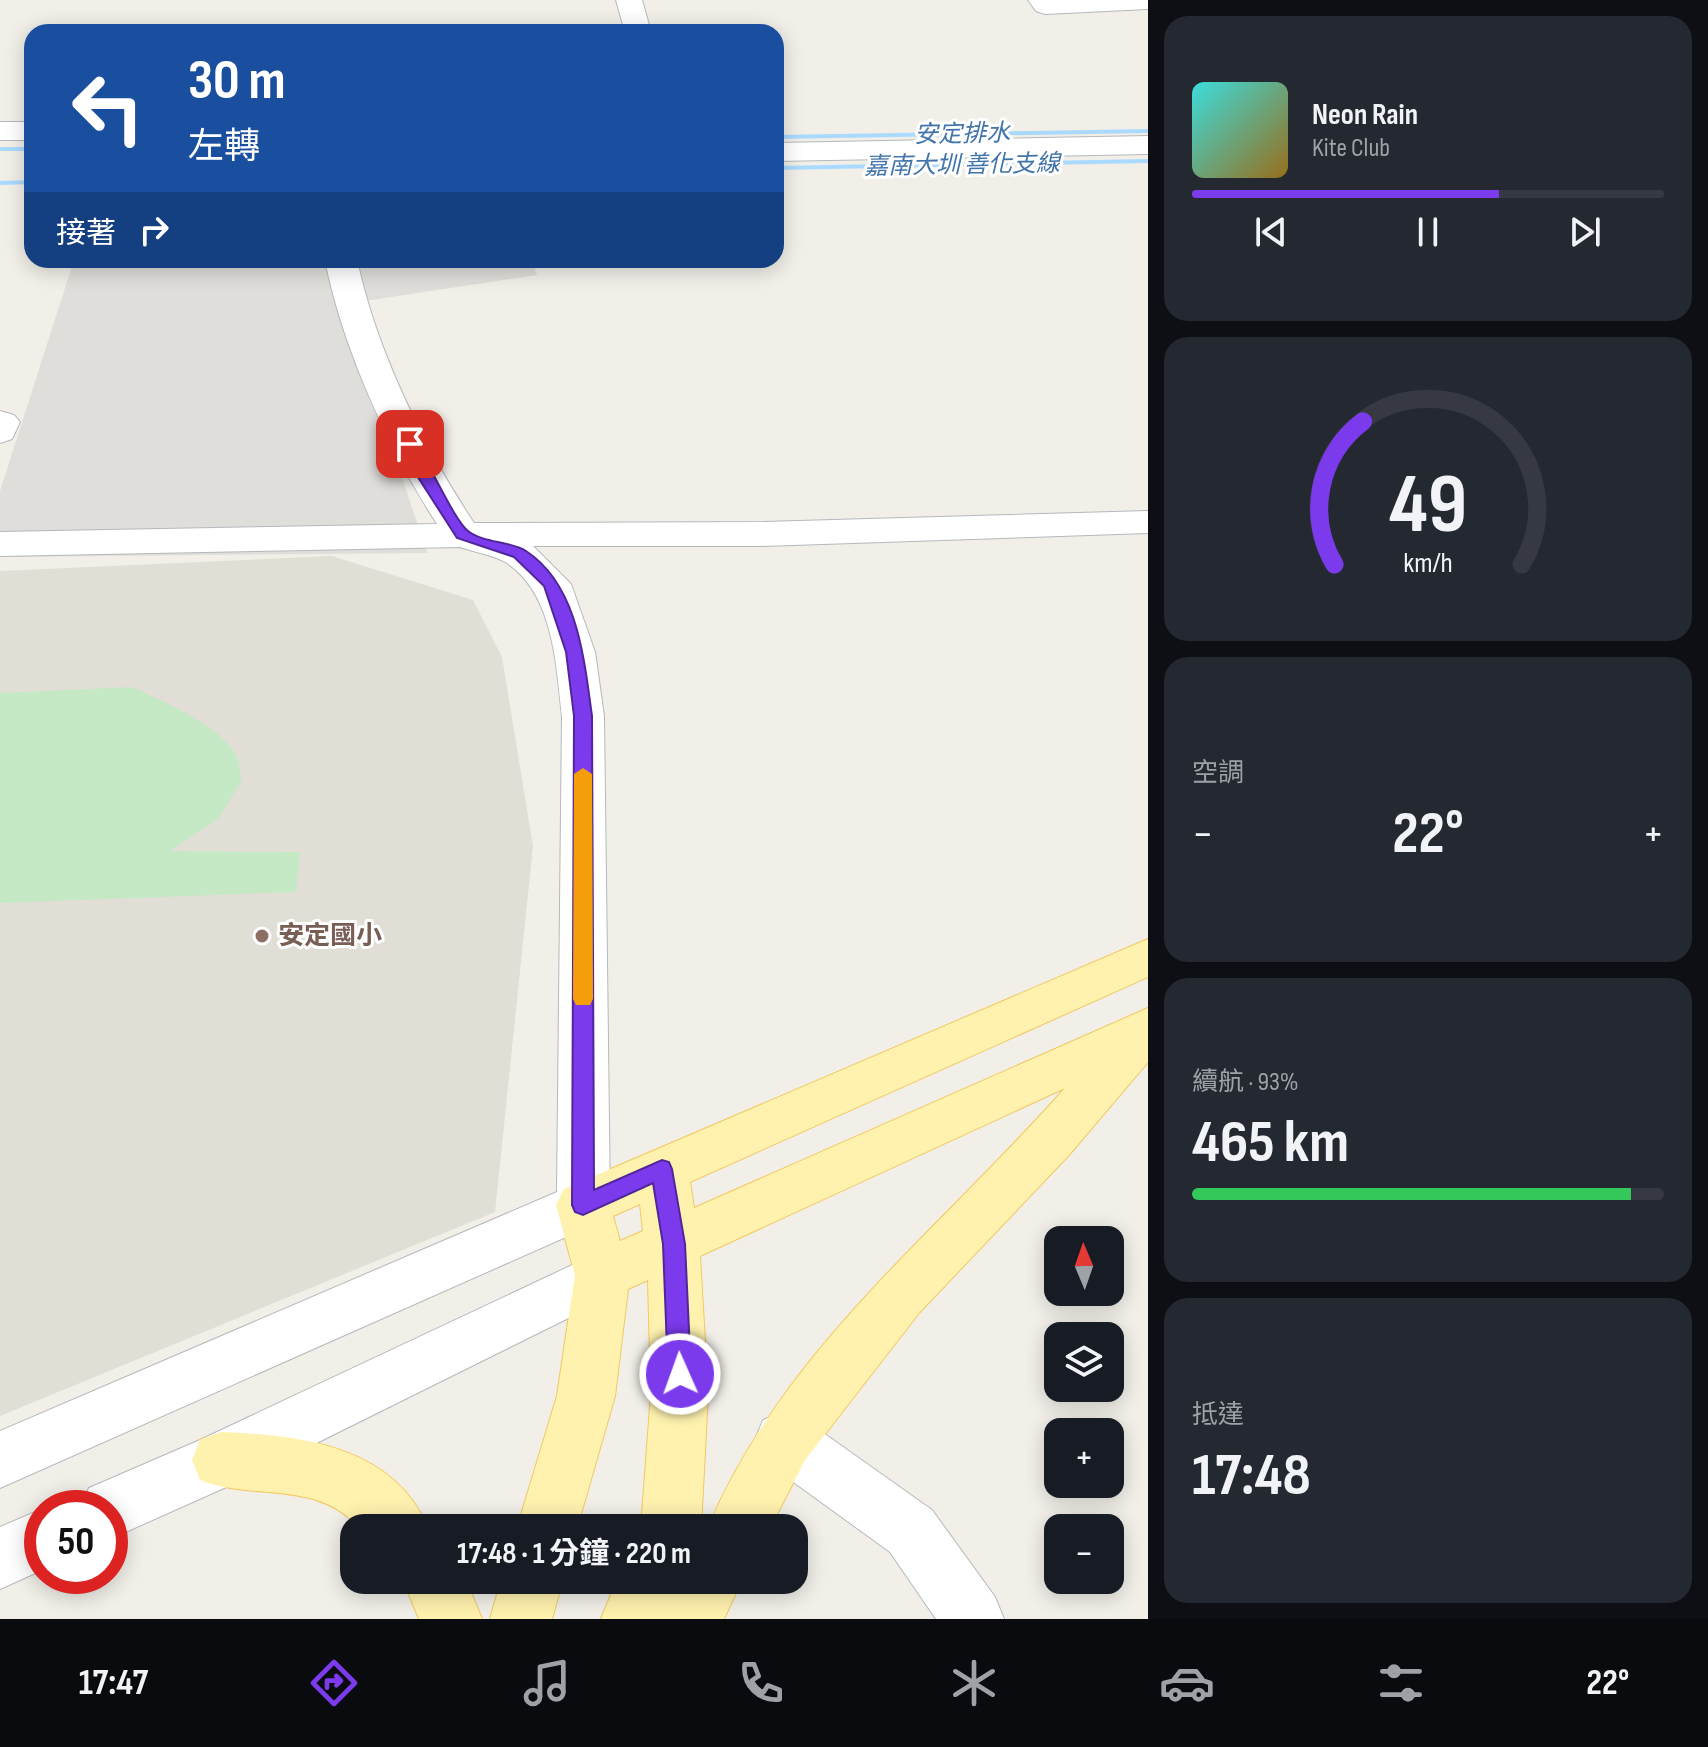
<!DOCTYPE html>
<html lang="zh-TW">
<meta charset="utf-8">
<style>
:root{--surface:#171b24;--page:#242831;--text:#f1f3f6;--muted:#9ea1a6;--line:#363941;--accent:#7c3aed}
body{margin:0;font-family:"Sofia Sans Condensed","Noto Sans TC",sans-serif;background:var(--page);color:var(--text);height:100vh;display:flex;flex-direction:column;font-size:30px;white-space:nowrap}
*{box-sizing:border-box;margin:0}
p{font-size:26px;color:var(--muted)}
.icon{flex:none;width:44px;height:44px;fill:none;stroke:currentColor;stroke-width:2;stroke-linecap:round;stroke-linejoin:round}
.map{position:relative;flex:1;overflow:hidden}
.panel{display:flex;flex-direction:column;gap:16px;padding:16px;background:#0d0f14;width:560px}
.panel>*{flex:none}
.guide{position:absolute;left:24px;top:24px;width:760px;height:244px;border-radius:24px;box-shadow:0 4px 20px #0003;background:#1a4fa0;color:#fff;overflow:hidden}
.needle{width:52px;rotate:358deg}
.tools{position:absolute;left:1044px;top:1226px;display:grid;gap:16px}
.tools a{display:grid;place-items:center;width:80px;height:80px;border-radius:16px;background:var(--surface);box-shadow:0 4px 20px #0003;font-size:40px}
.speed{position:absolute;left:24px;top:1490px;display:flex;gap:16px;font-size:40px;font-weight:700;text-align:center}
.speed>*{display:grid;place-content:center;width:104px;height:104px;border-radius:50%;background:var(--surface);box-shadow:0 4px 20px #0003;line-height:1}
.speed .limit{border:12px solid #d22;background:#fff;color:#111}
.pin{position:absolute;display:grid;place-items:center;width:68px;height:68px;color:#fff;margin:-34px;border-radius:16px;box-shadow:0 4px 12px #0006}
.me{position:absolute;width:88px;margin:-44px;rotate:358deg;stroke-linejoin:round;filter:drop-shadow(0 0 6px #0008)}
.turn{display:flex;align-items:center;gap:28px;height:168px;padding:0 32px;font-size:36px}
.turn .icon{width:104px;height:104px;stroke-width:2.5}
.turn b{display:block;font-size:56px;line-height:68px}
.then{display:flex;align-items:center;height:76px;padding:0 32px;background:#0003;gap:16px;font-size:30px}
.big{font-size:60px;font-weight:700;line-height:1.1}
.panel .card{flex:1;display:flex;flex-direction:column;justify-content:center;gap:12px;min-width:0;padding:0 28px;border-radius:24px;background:var(--page)}
.panel .dial{align-items:center;gap:0}
.dial svg{height:208px;overflow:visible;fill:none;stroke:var(--line);stroke-width:7;stroke-linecap:round;text-anchor:middle}
.dial text{fill:var(--text);stroke:none}
.song{display:flex;align-items:center;gap:24px}
.cover{width:96px;height:96px;border-radius:12px;background:linear-gradient(135deg,hsl(180 70% 55%),hsl(40 70% 35%))}
.played{height:8px;border-radius:4px;background:linear-gradient(90deg,var(--accent) 65%,var(--line) 65%)}
.keys{display:flex;justify-content:space-around;direction:ltr}
.heat{display:flex;justify-content:space-between;align-items:center;font-size:44px;direction:ltr}
.charge{height:12px;border-radius:6px;background:linear-gradient(90deg,#34c759 93%,var(--line) 0)}
.trip{position:absolute;left:340px;top:1514px;width:468px;height:80px;border-radius:24px;background:var(--surface);box-shadow:0 4px 20px #0003;font-weight:700;line-height:80px;text-align:center}
.dock{display:flex;height:128px;justify-content:space-around;align-items:center;background:#090b0e;color:var(--muted)}
.dock .icon{width:56px;height:56px}
.dock .current{color:var(--accent)}
.dock b{font-size:36px;color:var(--text)}
main{display:flex;flex:1;min-height:0}
.map>svg:first-child{display:block}
</style>
<main>
<div class="map">
<svg width="1148" height="1619" viewBox="0 0 1148 1619">
<rect width="100%" height="100%" fill="#f1efe8"/>
<!-- industrial -->
<path fill="#e0deda" d="M74 260H532L537 275 345 304 427 553 0 557V491Z"/>
<!-- education -->
<path fill="#e1ded6" d="M332 556 473 600 502 657 533 846 495 1212 0 1416V571Z"/>
<!-- green -->
<path fill="#c5e8c5" d="M131 687C158 698 224 728 236 755 239 763 240 772 242 780L218 819 169 851 300 852 296 892 0 903V693Z"/>
<g fill="none" stroke-linecap="round" stroke-linejoin="round">
<!-- stream -->
<path fill="#aadaff" fill-rule="evenodd" d="M1148 129V133L776 139V135Z
M0 147H32V151H0Z
M1148 159V163L776 170V166Z
M32 180V184L0 185V181Z"/>
<defs>
<path id="minor" d="M616 0H642L651 32H625Z
M1028 0H1148V9L1045 14 1036 11Z
M0 122H32V140H0Z
M1148 136V154L776 161V143Z
M325 260H357C376 349 424 448 474 523L763 522 1148 511V533L763 546H533L571 584 595 652 604 716 610 1205 602 1221 0 1488V1431L557 1192 562 716C556 665 554 595 507 563 494 555 474 552 460 547L0 556V532L437 524C388 448 343 349 325 260Z
M0 411 14 415 20 422 12 439 0 443Z
M602 1251 621 1258 629 1275 621 1292 242 1480 110 1539V1508H80L89 1488 200 1440Z
M784 1412 805 1420 932 1510 995 1597 1004 1619H936L890 1552 763 1460 755 1440 763 1420Z
M42 1509V1570L0 1589V1527Z"/>
<path id="major" d="M1148 939V977L690 1182 694 1208 1148 1008V1062L1069 1155 919 1313 805 1460 770 1528H708C783 1349 940 1230 1065 1088L700 1256 708 1393 701 1528H641L651 1393 648 1280 628 1289 615 1396 577 1528H517L557 1396 575 1275 556 1205 564 1189ZM640 1204 643 1231 620 1241 613 1216Z
M221 1432C300 1435 394 1446 428 1528H359C318 1479 252 1501 200 1480L192 1460 200 1440Z
M403 1580H466L482 1619H419Z
M501 1580H563L552 1619H490Z
M617 1580H742L724 1619H601Z"/>
</defs>
<!-- minor casing -->
<use href="#minor" stroke="#b5b8bc" stroke-width="2"/>
<!-- major casing -->
<use href="#major" stroke="#f2c960" stroke-width="2"/>
<!-- minor -->
<use href="#minor" fill="#fff" fill-rule="evenodd"/>
<!-- major -->
<use href="#major" fill="#fff2af" fill-rule="evenodd"/>
</g>
<!-- route -->
<path fill="#7c3aed" stroke="#51269a" stroke-width="2" d="M410 440C422 444 451 517 468 531 483 543 510 541 526 551 578 585 584 659 592 716L594 1190 662 1160 669 1162 672 1169 685 1244 691 1374 688 1381 680 1385 671 1381 668 1374 663 1244 653 1183 583 1215 575 1212 572 1205 574 716 566 652 544 586 514 557 457 538 414 471 402 444Z"/>
<!-- slow -->
<path fill="#f59e0b" d="M583 768 592 774 593 999 590 1005H576L573 999 574 774Z"/>
<!-- markers -->
<circle fill="#8d6e63" stroke="#fff" stroke-width="3" cx="262" cy="936" r="8"/>
<g text-anchor="middle" dominant-baseline="central" stroke-width="6" stroke-linejoin="round" paint-order="stroke">
<!-- far-water labels -->
<g font-size="24" font-style="italic" fill="#4174aa" stroke="#fff">
<text transform="translate(962 134) rotate(-1)">安定排水</text>
<text transform="translate(962 165) rotate(-1)">嘉南大圳 善化支線</text>
</g>
<!-- education labels -->
<g font-size="26" font-weight="bold" fill="#785e54" stroke="#fff" text-anchor="start">
<text x="278" y="936">安定國小</text>
</g>
</g>
</svg>
<div class="tools">
<a><svg class="needle" viewBox="-14 -14 28 28"><path d="M0-13l5 13h-10z" fill="#e53935"/><path d="M0 13l5-13h-10z" fill="#9ea1a6"/></svg></a>
<a><svg class="icon" aria-label="layers" viewBox="0 0 24 24"><path d="M12 4l9 5-9 5-9-5zM3 14l9 5 9-5"/></svg></a>
<a>+</a>
<a>−</a>
</div>
<div class="speed"><div class="limit">50</div></div>
<div class="pin" style="left:410px;top:444px;background:#d93025"><svg class="icon" aria-label="arrive" viewBox="0 0 24 24"><path d="M6 21V4h12l-3 4 3 4H6"/></svg></div>
<svg class="me" style="left:680px;top:1374px" viewBox="-20 -20 40 40"><circle r="17" fill="#7c3aed" stroke="#fff" stroke-width="3"/><path d="M0-11L8 9 0 5-8 9z" fill="#fff"/></svg>
<div class="trip">17:48 · 1 分鐘 · 220 m</div>
<div class="guide">
<div class="turn"><svg class="icon" aria-label="left" viewBox="0 0 24 24"><path d="M17 20v-9H6M10 6l-5 5 5 5"/></svg><div><b>30 m</b>左轉</div></div>
<div class="then">接著<svg class="icon" aria-label="right" viewBox="0 0 24 24"><path d="M7 20v-9h11M14 6l5 5-5 5"/></svg></div>
</div>
</div>
<section class="panel">
<div class="card">
<div class="song"><i class="cover"></i><div><b>Neon Rain</b><p>Kite Club</p></div></div>
<div class="played"></div>
<div class="keys"><svg class="icon" aria-label="previous" viewBox="0 0 24 24"><path d="M18 5L8 12l10 7zM5 5v14"/></svg><svg class="icon" aria-label="pause" viewBox="0 0 24 24"><path d="M8 5v14M16 5v14"/></svg><svg class="icon" aria-label="next" viewBox="0 0 24 24"><path d="M6 5l10 7-10 7zM19 5v14"/></svg></div>
</div>
<div class="card dial"><svg viewBox="0 0 100 80">
<path d="M14 69A42 42 0 1 1 86 69"/>
<path d="M14 69A42 42 0 0 1 25 14" stroke="#7c3aed"/>
<text x="50" y="56" font-size="32" font-weight="700">49</text>
<text x="50" y="72" font-size="11">km/h</text>
</svg></div>
<div class="card"><p>空調</p>
<div class="heat"><a>−</a><b class="big">22°</b><a>+</a></div>
</div>
<div class="card"><p>續航 · 93%</p><b class="big">465 km</b><div class="charge"></div></div>
<div class="card"><p>抵達</p><b class="big">17:48</b></div>
</section>
</main>
<nav class="dock">
<b>17:47</b>
<svg class="icon current" aria-label="directions" viewBox="0 0 24 24"><path d="M12 3l9 9-9 9-9-9zM9 14v-3h6M13 9l2 2-2 2"/></svg>
<svg class="icon" aria-label="music" viewBox="0 0 24 24"><path d="M9 18V5l10-2v13"/><circle cx="6" cy="18" r="3"/><circle cx="16" cy="16" r="3"/></svg>
<svg class="icon" aria-label="phone" viewBox="0 0 24 24"><path d="M5 4h4l2 5-3 2q2 4 5 5l2-3 5 2v4C11 20 4 13 5 4z"/></svg>
<svg class="icon" aria-label="climate" viewBox="0 0 24 24"><path d="M12 3v18M4 7l16 10M4 17L20 7"/></svg>
<svg class="icon" aria-label="car" viewBox="0 0 24 24"><path d="M5 17H2v-5l4-1 3-4h7l3 4 3 1v5h-3M9 17h6M6 11h13"/><circle cx="7" cy="17" r="2"/><circle cx="17" cy="17" r="2"/></svg>
<svg class="icon" aria-label="filters" viewBox="0 0 24 24"><path d="M4 7h16M4 17h16"/><circle cx="9" cy="7" r="2"/><circle cx="15" cy="17" r="2"/></svg>
<b>22°</b>
</nav>
